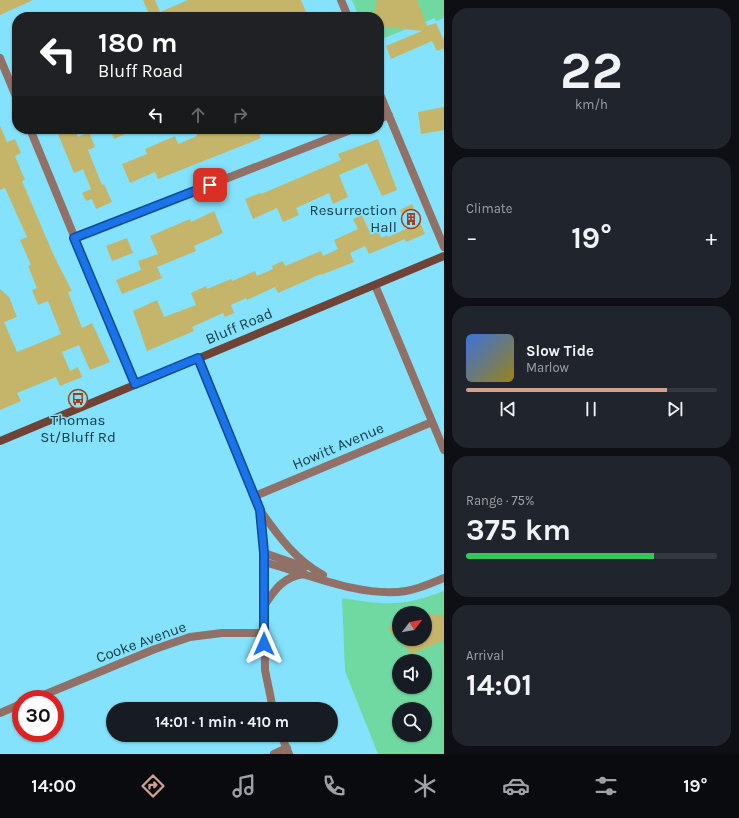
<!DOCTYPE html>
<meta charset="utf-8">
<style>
:root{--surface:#171b24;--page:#20242c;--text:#f1f3f6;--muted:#9ea1a6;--line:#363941;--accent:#cea193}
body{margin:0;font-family:Karla,sans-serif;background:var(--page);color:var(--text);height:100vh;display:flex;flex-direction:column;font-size:15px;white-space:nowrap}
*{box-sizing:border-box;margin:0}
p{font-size:13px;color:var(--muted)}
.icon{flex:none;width:22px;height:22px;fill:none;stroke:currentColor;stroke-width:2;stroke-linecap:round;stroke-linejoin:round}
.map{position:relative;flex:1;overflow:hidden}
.panel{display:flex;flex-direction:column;gap:8px;padding:8px;background:#0d0f14;width:295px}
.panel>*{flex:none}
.banner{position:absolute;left:12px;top:12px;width:372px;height:122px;border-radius:16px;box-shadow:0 1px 3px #0004;background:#202124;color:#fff;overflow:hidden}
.needle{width:26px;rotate:59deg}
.buttons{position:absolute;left:392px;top:606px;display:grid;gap:8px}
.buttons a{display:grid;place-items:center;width:40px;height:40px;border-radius:50%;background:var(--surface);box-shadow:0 1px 3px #0004;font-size:20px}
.speed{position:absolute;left:12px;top:690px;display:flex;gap:8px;font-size:20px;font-weight:700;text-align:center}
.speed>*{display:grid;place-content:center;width:52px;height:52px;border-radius:50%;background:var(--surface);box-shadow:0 1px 3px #0004;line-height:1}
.speed .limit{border:6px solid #d22;background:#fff;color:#111}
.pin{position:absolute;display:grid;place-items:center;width:34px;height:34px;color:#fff;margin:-17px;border-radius:8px;box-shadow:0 2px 6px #0006}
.me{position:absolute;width:44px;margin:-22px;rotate:0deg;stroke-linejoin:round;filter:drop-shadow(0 0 3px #0008)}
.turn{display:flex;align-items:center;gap:14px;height:84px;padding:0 20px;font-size:18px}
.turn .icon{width:52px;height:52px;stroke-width:2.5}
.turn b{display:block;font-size:28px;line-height:34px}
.lanes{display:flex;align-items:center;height:38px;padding:0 20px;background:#0003;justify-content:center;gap:20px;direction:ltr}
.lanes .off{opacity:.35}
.big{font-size:30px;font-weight:700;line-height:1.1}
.panel .widget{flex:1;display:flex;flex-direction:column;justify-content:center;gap:6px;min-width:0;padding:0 14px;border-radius:16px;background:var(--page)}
.panel .dial{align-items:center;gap:0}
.dial b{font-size:52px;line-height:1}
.song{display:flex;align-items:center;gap:12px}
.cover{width:48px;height:48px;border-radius:6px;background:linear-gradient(135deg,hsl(220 70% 55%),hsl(50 70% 35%))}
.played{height:4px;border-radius:2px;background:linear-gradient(90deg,var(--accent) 80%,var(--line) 80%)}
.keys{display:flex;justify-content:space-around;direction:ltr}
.heat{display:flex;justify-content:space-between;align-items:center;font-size:22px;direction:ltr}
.charge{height:6px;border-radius:3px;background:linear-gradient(90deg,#34c759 75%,var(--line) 0)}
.trip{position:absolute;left:106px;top:702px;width:232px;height:40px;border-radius:20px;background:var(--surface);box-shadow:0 1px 3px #0004;font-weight:700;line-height:40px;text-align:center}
.dock{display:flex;height:64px;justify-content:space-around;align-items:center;background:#090b0e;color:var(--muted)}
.dock .icon{width:28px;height:28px}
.dock .on{color:var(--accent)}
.dock b{font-size:18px;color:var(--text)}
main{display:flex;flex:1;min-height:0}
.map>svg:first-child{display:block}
</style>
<main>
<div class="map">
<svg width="444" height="754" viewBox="0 0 444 754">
<rect width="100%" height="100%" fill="#84e2fd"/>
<!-- green -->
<path fill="#70d9a1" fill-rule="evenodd" d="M352 0H444V18L436 21 435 18 379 40V17H359Z
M444 591V754H378L345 671 342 598C385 605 402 607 444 591ZM399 613H425V639H399ZM399 661H425V687H399ZM399 709H425V735H399Z"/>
<!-- building -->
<path fill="#c4b56a" d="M0 0H33L0 15Z
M143 0H155L160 12 188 0H301L308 17H148L150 16Z
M377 0H417L427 26 436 23 444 41V48L437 51 432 41 391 59 386 46 422 31 379 26V17H373Z
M444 107V130L421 134 418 112Z
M0 126 7 142 15 139 21 153 15 156 25 180 22 181 54 256 72 291 68 292 82 328 92 323 110 362 90 370 79 345 62 352 70 371 78 367 82 377 60 386 56 377 17 393 21 401 0 410V289L9 297 17 317 4 322 17 352 61 334 48 301 38 305 32 290 37 288 28 266 31 265 20 240 27 237 5 188 0 190Z
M56 129H75L78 137 89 132 95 147 88 150 102 185 104 184 112 202 96 209 92 199 86 201 82 193 91 189 83 169 74 173Z
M110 129H136L114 139Z
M194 129H274L259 135 261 138 249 143 158 179 155 172 130 183 122 164 147 154 145 149 175 136 178 144 197 136Z
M378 139 397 190 382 196 367 163 339 175 348 197 333 204 329 193 296 208 299 215 283 222 277 208 253 219 245 199 260 193 261 194 341 160 338 154Z
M412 204 425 234 406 242 405 239 369 254 365 246 350 253 354 262 321 275V274L278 293 275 287 247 300 246 298 231 305 234 313 225 317 223 313 192 327 194 331 147 351 133 311 157 300 164 317 196 305 191 293 206 286 207 289 231 279 232 281 255 271 257 276 273 269 272 266 283 261 285 266 321 251 323 256 338 249 334 240 358 229 353 219 362 215 371 235 379 231 381 238 387 235 388 237 408 228 400 210Z
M214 211 223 233 194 246 196 251 157 267 162 278 122 294 116 280 141 270 138 261 158 254 150 236 190 219 191 222Z
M127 238 133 253 112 261 106 246Z
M425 614 444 615V640L412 654 387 628 399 623V639H425Z"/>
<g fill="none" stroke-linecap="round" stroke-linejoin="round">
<!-- street -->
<path stroke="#917167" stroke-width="8" d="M341 0 348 17
M0 58 17 99
M379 92 444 247
M379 119 389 115
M30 129 135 384
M74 238 353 129
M375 285 444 450
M199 358 260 510 264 553 265 670 273 709
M255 496 432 422
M262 513C279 537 296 560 323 575
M264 553 305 567
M264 562C308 574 361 598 406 591 419 589 432 583 444 578
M264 606C275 589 283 577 304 574
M34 699 155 649 190 637 222 633H264
M0 713 21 704
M281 735 289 754
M274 754 287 748"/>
<!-- secondary -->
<path stroke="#6f4335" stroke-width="8" d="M0 441 444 256"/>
</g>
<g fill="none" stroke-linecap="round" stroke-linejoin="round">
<defs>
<path id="route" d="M210 185 74 238 135 384 198 358 260 510 264 553V644"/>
</defs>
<!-- route casing -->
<use href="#route" stroke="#114b97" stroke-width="10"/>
<!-- route -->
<use href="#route" stroke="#1a73e8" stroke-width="7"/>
</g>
<!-- icons -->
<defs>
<symbol id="building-ring" viewBox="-11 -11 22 22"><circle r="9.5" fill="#84e2fd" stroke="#a43d1a" stroke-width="1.5"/><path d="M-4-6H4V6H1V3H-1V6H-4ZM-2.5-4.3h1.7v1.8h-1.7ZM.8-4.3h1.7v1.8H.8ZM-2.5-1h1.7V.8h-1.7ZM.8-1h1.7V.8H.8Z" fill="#a43d1a"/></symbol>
<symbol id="bus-ring" viewBox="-11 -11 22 22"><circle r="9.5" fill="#84e2fd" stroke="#a43d1a" stroke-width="1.5"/><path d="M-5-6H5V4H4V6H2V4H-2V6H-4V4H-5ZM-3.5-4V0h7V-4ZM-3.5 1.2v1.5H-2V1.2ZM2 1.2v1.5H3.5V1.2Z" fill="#a43d1a"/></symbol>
</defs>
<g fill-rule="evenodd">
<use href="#building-ring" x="400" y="208" width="22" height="22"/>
<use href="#bus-ring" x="67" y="388" width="22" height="22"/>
</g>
<g text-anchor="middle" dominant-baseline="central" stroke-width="3" stroke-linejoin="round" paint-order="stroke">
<!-- poi labels -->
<g font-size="15" fill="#103944" stroke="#84e2fd" text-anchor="end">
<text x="397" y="210">Resurrection<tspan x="397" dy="17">Hall</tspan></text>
<text x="78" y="420" text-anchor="middle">Thomas<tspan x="78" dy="17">St/Bluff Rd</tspan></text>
</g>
<!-- street labels -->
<g font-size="15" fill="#103944" stroke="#84e2fd">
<text transform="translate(239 326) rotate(-23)">Bluff Road</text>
<text transform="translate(338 446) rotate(-23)">Howitt Avenue</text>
<text transform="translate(141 642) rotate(-20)">Cooke Avenue</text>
</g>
</g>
</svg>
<div class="buttons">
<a><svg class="needle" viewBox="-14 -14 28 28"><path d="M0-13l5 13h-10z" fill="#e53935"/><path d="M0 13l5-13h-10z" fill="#9ea1a6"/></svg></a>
<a><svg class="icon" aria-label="sound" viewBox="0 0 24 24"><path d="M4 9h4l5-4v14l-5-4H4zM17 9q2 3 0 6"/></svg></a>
<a><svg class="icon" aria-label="search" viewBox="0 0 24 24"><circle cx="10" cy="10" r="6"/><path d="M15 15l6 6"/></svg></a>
</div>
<div class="speed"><div class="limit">30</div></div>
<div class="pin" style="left:210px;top:185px;background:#d93025"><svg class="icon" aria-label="arrive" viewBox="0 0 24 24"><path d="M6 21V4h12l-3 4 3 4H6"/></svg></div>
<svg class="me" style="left:264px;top:644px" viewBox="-20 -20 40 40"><path d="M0-17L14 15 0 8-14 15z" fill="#1a73e8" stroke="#fff" stroke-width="4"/></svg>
<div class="trip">14:01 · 1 min · 410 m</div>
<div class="banner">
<div class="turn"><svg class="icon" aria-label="left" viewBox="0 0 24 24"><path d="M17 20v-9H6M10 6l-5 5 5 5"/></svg><div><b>180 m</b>Bluff Road</div></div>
<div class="lanes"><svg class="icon" aria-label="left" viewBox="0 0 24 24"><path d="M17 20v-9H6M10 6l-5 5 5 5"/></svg><svg class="icon off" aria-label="ahead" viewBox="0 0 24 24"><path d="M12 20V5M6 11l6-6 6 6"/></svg><svg class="icon off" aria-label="right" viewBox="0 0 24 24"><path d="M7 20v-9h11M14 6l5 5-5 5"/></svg></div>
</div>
</div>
<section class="panel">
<div class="widget dial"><b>22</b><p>km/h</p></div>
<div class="widget"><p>Climate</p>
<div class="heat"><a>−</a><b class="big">19°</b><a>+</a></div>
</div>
<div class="widget">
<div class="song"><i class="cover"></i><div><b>Slow Tide</b><p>Marlow</p></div></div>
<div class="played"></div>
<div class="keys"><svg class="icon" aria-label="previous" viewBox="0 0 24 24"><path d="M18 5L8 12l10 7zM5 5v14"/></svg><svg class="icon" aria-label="pause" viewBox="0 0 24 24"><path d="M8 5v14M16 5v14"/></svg><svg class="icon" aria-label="next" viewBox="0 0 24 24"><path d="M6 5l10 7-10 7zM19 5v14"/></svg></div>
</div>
<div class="widget"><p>Range · 75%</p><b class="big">375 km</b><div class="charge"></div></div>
<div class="widget"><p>Arrival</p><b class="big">14:01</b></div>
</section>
</main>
<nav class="dock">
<b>14:00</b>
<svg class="icon on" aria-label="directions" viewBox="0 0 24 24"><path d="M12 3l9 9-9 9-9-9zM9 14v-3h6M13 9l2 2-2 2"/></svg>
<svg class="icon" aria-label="music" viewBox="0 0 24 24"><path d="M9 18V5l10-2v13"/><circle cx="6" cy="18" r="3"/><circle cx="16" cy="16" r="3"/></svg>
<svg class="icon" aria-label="phone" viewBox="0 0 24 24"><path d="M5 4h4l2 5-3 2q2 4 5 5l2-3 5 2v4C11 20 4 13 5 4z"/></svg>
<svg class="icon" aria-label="climate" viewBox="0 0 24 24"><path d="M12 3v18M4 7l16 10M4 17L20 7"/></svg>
<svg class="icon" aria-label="car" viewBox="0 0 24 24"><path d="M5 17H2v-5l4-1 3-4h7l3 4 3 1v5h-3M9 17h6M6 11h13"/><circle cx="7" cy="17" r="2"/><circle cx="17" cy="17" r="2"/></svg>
<svg class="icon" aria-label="filters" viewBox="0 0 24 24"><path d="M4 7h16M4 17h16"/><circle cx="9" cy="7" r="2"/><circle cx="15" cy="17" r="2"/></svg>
<b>19°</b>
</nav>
